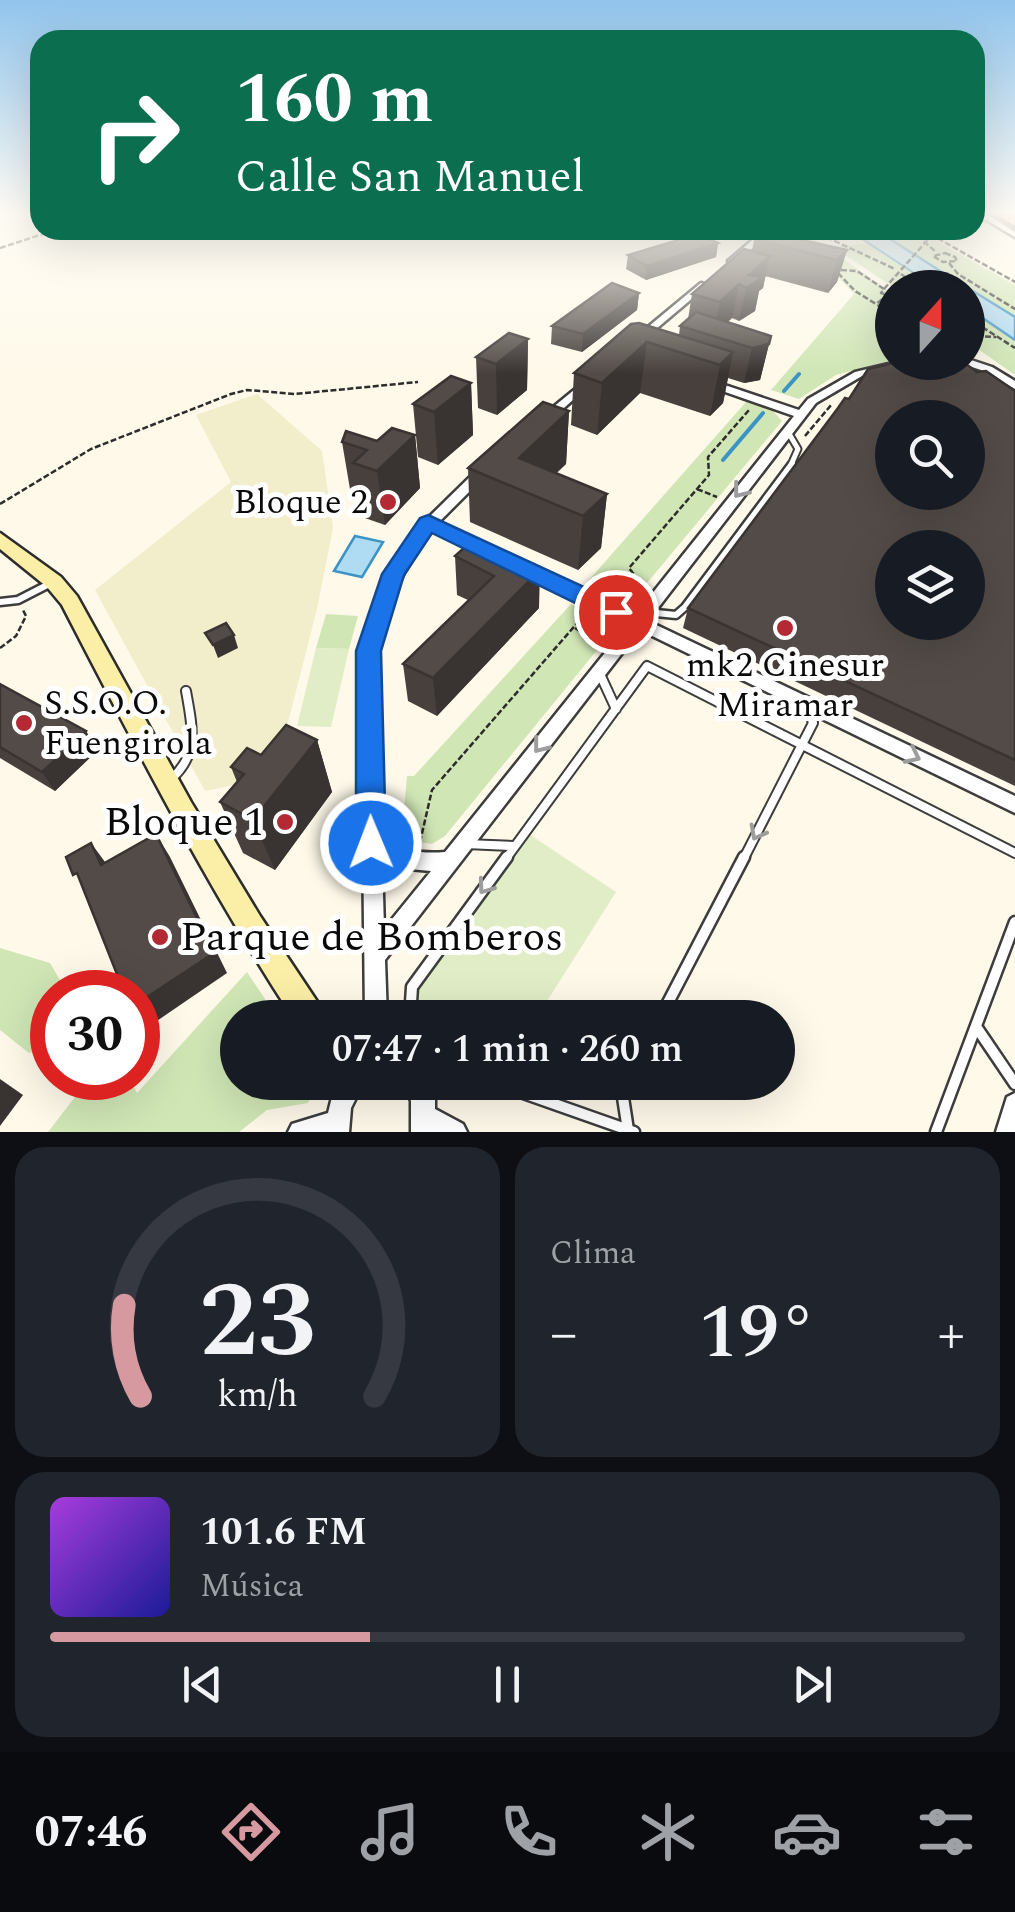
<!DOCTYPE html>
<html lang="es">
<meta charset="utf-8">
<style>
:root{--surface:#171b24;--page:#20242c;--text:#f1f3f6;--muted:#9ea1a6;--line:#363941;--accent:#d5999f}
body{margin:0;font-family:Spectral,serif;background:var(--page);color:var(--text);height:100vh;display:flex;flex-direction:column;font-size:38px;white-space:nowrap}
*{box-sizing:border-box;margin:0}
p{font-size:32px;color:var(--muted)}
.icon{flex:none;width:55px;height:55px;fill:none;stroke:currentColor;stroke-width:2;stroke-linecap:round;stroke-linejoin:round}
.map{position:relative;height:1132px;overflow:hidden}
.details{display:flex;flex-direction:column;gap:15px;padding:15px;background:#0d0f14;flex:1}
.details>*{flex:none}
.banner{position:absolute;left:30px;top:30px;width:955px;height:210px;border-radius:30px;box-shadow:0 10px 40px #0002;background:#0b6e4f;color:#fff;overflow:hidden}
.needle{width:65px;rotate:21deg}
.buttons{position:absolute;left:875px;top:270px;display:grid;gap:20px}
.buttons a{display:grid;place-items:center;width:110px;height:110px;border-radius:50%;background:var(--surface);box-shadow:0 10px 40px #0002;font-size:50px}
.speed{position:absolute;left:30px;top:970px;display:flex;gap:20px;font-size:50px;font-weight:700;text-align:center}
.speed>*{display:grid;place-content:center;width:130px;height:130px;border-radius:50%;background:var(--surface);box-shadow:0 10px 40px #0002;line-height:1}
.speed .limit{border:15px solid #d22;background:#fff;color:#111}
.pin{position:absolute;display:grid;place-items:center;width:85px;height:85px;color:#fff;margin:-42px;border:5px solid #fff;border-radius:50%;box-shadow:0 2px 10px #0007}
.me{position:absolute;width:110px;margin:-55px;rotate:359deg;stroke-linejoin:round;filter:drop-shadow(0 0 8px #0008)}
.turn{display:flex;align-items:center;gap:35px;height:210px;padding:0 40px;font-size:45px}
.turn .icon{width:130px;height:130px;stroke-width:2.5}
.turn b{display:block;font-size:70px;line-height:85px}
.big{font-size:75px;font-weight:600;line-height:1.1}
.details .card{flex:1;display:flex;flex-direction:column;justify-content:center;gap:15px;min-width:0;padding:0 35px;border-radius:30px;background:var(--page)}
.details .dial{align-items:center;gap:0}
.dial svg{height:260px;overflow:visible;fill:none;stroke:var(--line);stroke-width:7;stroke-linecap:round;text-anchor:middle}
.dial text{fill:var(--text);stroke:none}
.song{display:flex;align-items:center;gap:30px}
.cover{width:120px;height:120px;border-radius:15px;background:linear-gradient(135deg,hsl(280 70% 55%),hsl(240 70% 35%))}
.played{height:10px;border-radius:5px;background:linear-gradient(90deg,var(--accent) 35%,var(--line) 35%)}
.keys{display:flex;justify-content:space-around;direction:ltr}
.heat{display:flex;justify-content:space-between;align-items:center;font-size:55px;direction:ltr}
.details .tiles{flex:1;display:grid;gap:15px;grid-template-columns:1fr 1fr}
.card:last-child{grid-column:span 2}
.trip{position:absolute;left:220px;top:1000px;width:575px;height:100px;border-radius:50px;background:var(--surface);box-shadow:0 10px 40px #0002;font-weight:600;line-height:100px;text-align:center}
.menu{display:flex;height:160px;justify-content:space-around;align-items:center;background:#090b0e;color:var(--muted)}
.menu .icon{width:70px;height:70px}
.menu .on{color:var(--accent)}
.menu b{font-size:45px;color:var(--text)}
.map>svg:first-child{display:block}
</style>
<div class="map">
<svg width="1015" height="1132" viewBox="0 0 1015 1132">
<rect width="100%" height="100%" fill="#fef9e9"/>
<!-- farmland -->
<path fill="#f2edcb" d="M257 394 322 451 333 528 317 609 274 777 205 791 95 590 231 482 196 415Z"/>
<!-- green -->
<path fill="#d0e6b5" d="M807 234 892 293V360L836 375 799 399 771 390 854 294 804 241Z
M924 234 1015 285V317L890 239Z
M868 243 936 287H893L833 247Z
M968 308 1015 340V375L968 342Z
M746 402 773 411 782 421 637 595 621 596 588 581Z
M571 604 604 622 606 634 602 644 445 836 432 844 401 839 398 821 403 820 407 776H414Z
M326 614 358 616 349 649 316 648Z
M0 948 50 963 67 992H52V1046L29 1053 0 1030Z
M247 972 277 1017 238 1018V1082L318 1083 308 1103 267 1110 239 1132H48L75 1097 73 1078H129L137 1093Z"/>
<!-- pitch -->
<path fill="#e1edc6" d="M316 648 349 649 331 727 297 726Z
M529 834 616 892 537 1017H416L417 987Z"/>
<!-- water -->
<path fill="#b0dcf3" stroke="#3b93c6" stroke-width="2.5" d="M886 237 890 239 967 288 936 287 864 240Z
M968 288 1015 317V340L968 308Z
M355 536 383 542 362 577 334 571Z"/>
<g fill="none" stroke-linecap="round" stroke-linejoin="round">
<!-- stream -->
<path stroke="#3b93c6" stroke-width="4" d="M784 391 799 374
M723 460 763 413"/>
<!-- river -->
<path fill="#b0dcf3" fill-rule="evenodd" d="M851 230H870L960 288H938Z"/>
<defs>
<path id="lane-far3" d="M788 432 798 449 790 467"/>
<path id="lane-far2" d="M0 602 18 600 53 582
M646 612 676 615 685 607 792 464"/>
<path id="lane-far1" d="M599 672 616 709
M171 779C200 754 192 725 186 691
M466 844 513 846
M505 860 647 666 1015 853
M743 860 813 723 808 706"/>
<path id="lane" d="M410 1018 412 987 507 857
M660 1018 744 857
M977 1028 1015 1084
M492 1082 634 1132
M626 1082 622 1091 628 1130
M936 1132 1015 922"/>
<path id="street" d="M978 215H988L1015 232V237Z
M788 235 792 237 791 239 762 240 735 263 728 261 757 236Z
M701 283 708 285 643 340H637V336Z
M968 359 992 367 1015 381V389L984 371 963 364 962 362H968Z
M897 362H918L862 376 816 403 648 621 1015 796V813L640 630 385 960 387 1018H365L361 651C375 605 391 561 423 524V519L428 518 478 469H486L488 472 486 475 439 522 488 545 490 548 483 553 478 551 432 529 404 573 393 596 377 651 382 839C403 851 422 854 445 852L628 624 520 571 518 568 520 565H530L635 615 794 416 708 386V382H716L799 410 808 399 855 372ZM382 859 409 869 431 871 384 929Z
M585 381 589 382V386L549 421H541V417Z
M340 1082H364L351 1108 349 1132H288L292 1124 328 1113 332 1097Z
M403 1082H426L435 1100V1109L463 1124 467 1132H411V1101Z
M1015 1093V1132H996L1007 1097Z"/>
<path id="secondary" d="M0 533 61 577 77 596 191 802 260 916 328 1018H293C206 885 135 746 62 605L47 587 0 549Z"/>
<path id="highway" d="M997 215H1014L1015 226Z"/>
</defs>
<!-- lane-far3 casing -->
<use href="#lane-far3" stroke="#3d3d3d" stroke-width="9"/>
<!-- lane-far2 casing -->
<use href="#lane-far2" stroke="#3d3d3d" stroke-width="11"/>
<!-- lane-far1 casing -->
<use href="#lane-far1" stroke="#3d3d3d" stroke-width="12"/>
<!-- lane casing -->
<use href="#lane" stroke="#3d3d3d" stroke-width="15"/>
<!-- street casing -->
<use href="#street" stroke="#3d3d3d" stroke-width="5"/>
<!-- secondary casing -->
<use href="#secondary" stroke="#2c2c2c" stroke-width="5"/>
<!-- highway casing -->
<use href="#highway" stroke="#1b1b1b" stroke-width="5"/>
<!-- path-far1 -->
<path stroke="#2c2c2c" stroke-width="2.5" stroke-dasharray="6 2.5" stroke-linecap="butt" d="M811 230 895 269
M911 230 936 252
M923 230 1015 282
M0 248 55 230
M945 253 955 257 957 261 943 262 933 256Z
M949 263 958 274 1015 309
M841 270 857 271 884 289 881 293 888 295 876 304
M838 273 855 291 892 314
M901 274 921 288
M968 318 1015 348
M968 336 996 337
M805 436 832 404
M697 489 717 497
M0 504 91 449 231 394 247 390 295 394 418 382
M644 587 629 568 709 475 708 457 749 410
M575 628 602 644
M0 648 16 636 26 616 23 610
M420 842 432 790 579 621"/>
<!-- path -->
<path stroke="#2c2c2c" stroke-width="4" stroke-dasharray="15 8" stroke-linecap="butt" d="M469 1082 482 1088"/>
<!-- lane-far3 -->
<use href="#lane-far3" stroke="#fff" stroke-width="5"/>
<!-- lane-far2 -->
<use href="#lane-far2" stroke="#fff" stroke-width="6"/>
<!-- lane-far1 -->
<use href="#lane-far1" stroke="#fff" stroke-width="8"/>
<!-- lane -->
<use href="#lane" stroke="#fff" stroke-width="10"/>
<!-- street -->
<use href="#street" fill="#fff" fill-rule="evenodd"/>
<!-- secondary -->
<use href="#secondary" fill="#fbefa7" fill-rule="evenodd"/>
<!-- highway -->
<use href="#highway" fill="#ed9857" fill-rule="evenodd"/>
<!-- path-bridge -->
<path stroke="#2c2c2c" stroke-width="2.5" stroke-dasharray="6 2.5" stroke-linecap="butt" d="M884 289 932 235"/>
</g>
<!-- wall -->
<path fill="#47403d" d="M756 230 847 250 837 282 828 293 765 276 763 288 759 291 755 311 739 321 732 318 727 322 771 336 760 380 744 383 728 378 723 403 710 416 640 393 597 435 571 425 574 373 631 324 679 335 680 326 688 319 692 294 752 251Z
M718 243 716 257 646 280 626 269 628 255Z
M639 293 637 310 582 352 551 344 552 326Z
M528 339 527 390 497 415 478 408 476 357Z
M977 372 1015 391V786L683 628 688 608 849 399Z
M471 383 473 435 438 465 418 457 413 404Z
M569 411 566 464 556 473 607 494 601 548 578 570 470 522 468 468Z
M415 435 420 488 385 525 362 517 359 498 351 495 342 442 377 441Z
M473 540 539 608 437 716 408 701 403 664 468 600 457 595 455 556Z
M0 684 98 750 55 791 0 758Z
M317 740 332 792 275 870 243 853 220 802 237 782 231 767 261 755Z"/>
<!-- shaded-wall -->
<path fill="#393432" d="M718 243 716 257 646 280 647 266Z
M847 250 837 282 828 293 837 260Z
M770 256 763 288 759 291 755 311 739 321 749 275Z
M739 284 732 318 713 336 720 302Z
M639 293 637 310 582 352 583 334Z
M771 336 760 380 744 383 752 348Z
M528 339 527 390 497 415 496 364Z
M647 342 640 393 597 435 602 383Z
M733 352 723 403 710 416 720 365Z
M471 383 473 435 438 465 434 412Z
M569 411 566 464 534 495 519 458Z
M415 435 420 488 385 525 377 471Z
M607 494 601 548 578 570 583 516Z
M540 570 539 608 437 716 433 678Z
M234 635 238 648 218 658 213 645Z
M86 731 98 750 55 791 42 772Z
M317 740 332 792 275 870 253 820Z
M156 834 170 857 227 973 148 1027 138 1016V1003Z
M91 843 108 866 101 865Z
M0 1079 23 1095 0 1126Z"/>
<!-- building -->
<path fill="#524b47" stroke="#393432" stroke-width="2.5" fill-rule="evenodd" d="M756 230 847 250 837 260 754 239Z
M698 234 718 243 647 266 628 255Z
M744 249 770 256 749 275 763 277 746 288 739 284 720 302 692 294Z
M612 283 639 293 583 334 552 326Z
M696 312 771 336 769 344 752 348 680 326Z
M639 323 733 352 720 365 647 342 602 383 574 373 631 324Z
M509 333 528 339 496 364 476 357Z
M898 362H963L977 372 986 371 1015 391V760L688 608 838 408 845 398 849 399 868 369ZM892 418H968V492H892ZM892 548H968V622H892Z
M451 376 471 383 434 412 413 404Z
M543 402 569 411 519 458 607 494 583 516 468 468Z
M392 428 415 435 377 471 353 463 367 450 342 442 346 431 377 441Z
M473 540 540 570 433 678 403 664 494 576 455 556Z
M226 623 234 635 213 645 205 633Z
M0 684 86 731 42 772 0 747Z
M286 725 317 740 253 820 220 802 244 774 231 767 247 748 261 755Z
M156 834 214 953 138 1003V992H124L77 873 73 875 66 857 91 843 101 865Z"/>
<!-- one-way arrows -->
<defs><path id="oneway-chevron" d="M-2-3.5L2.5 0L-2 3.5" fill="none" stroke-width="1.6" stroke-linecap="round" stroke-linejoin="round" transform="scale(2.5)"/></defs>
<g stroke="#9d9d9d">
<use href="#oneway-chevron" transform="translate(740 491) rotate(128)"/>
<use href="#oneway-chevron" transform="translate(540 746) rotate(128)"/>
<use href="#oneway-chevron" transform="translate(913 756) rotate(26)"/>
<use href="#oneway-chevron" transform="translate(757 833) rotate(118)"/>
<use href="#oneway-chevron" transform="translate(485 887) rotate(126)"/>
</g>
<!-- sky -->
<linearGradient id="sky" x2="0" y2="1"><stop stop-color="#91c4ec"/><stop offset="0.57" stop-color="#fffcf5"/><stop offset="1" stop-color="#fffcf5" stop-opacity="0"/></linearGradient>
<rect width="1015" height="374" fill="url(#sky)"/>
<!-- route -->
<path fill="#1a73e8" stroke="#114b97" stroke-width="2.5" d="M428 515 625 606 628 612 625 619H608L432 533 404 575 381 651 386 843 382 853 371 857 360 853 356 843V651L382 574 420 518Z"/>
<!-- markers -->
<g fill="#b32a35" stroke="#fff" stroke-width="4">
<circle cx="388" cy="502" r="10"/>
<circle cx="785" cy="628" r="10"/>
<circle cx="24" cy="723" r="10"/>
<circle cx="285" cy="822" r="10"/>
<circle cx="160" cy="937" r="10"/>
</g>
<g text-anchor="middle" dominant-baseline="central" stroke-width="10" stroke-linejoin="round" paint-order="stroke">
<!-- poi labels -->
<g font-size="35" fill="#0a0a0a" stroke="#fff" text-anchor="end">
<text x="368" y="502">Bloque 2</text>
<text x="785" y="665" text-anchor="middle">mk2 Cinesur<tspan x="785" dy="40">Miramar</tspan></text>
<text x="44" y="703" text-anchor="start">S.S.O.O.<tspan x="44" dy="40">Fuengirola</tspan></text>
</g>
<!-- near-poi labels -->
<g font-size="42" fill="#0a0a0a" stroke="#fff" text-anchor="end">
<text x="265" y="822">Bloque 1</text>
<text x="180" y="937" text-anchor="start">Parque de Bomberos</text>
</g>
</g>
</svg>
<div class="buttons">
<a><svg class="needle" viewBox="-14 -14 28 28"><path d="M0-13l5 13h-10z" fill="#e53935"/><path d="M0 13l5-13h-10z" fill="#9ea1a6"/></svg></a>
<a><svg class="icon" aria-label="search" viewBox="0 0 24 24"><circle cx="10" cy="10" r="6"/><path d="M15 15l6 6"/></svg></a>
<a><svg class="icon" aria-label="layers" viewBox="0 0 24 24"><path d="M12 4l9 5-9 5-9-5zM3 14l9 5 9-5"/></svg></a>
</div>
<div class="speed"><div class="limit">30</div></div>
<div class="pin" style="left:616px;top:612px;background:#d93025"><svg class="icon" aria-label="arrive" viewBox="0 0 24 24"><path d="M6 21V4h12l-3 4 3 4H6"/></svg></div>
<svg class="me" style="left:371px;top:843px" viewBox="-20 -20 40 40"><circle r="17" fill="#1a73e8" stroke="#fff" stroke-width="3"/><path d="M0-11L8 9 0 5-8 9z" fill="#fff"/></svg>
<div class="trip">07:47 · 1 min · 260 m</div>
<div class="banner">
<div class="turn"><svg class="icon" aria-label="right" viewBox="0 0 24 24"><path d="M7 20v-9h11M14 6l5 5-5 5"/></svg><div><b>160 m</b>Calle San Manuel</div></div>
</div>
</div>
<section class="details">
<div class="tiles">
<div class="card dial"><svg viewBox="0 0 100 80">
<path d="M14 69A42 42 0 1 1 86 69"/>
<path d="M14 69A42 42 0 0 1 9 41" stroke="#d5999f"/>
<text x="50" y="56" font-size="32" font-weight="700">23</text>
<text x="50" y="72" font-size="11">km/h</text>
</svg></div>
<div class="card"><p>Clima</p>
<div class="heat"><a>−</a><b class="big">19°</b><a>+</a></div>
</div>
<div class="card">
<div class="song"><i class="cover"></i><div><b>101.6 FM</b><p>Música</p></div></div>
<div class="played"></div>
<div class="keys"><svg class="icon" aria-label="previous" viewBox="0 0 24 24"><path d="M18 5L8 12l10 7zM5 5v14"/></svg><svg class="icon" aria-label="pause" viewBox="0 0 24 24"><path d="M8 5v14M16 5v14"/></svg><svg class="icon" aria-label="next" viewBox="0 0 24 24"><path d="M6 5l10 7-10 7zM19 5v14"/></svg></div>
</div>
</div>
</section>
<nav class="menu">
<b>07:46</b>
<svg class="icon on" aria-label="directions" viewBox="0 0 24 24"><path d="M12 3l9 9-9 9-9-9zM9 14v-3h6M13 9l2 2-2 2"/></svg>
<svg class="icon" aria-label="music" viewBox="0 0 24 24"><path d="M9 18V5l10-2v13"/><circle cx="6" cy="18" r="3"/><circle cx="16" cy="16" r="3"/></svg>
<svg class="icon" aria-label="phone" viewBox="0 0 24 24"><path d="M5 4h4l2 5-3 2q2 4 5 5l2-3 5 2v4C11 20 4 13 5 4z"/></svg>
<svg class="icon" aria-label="climate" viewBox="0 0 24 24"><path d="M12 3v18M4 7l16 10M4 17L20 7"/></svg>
<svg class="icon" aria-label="car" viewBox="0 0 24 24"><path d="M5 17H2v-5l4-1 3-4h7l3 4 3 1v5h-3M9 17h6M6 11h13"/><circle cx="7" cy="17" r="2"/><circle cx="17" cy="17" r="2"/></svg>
<svg class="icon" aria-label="filters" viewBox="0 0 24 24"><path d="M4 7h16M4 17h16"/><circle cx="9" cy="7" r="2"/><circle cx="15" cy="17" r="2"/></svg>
</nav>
